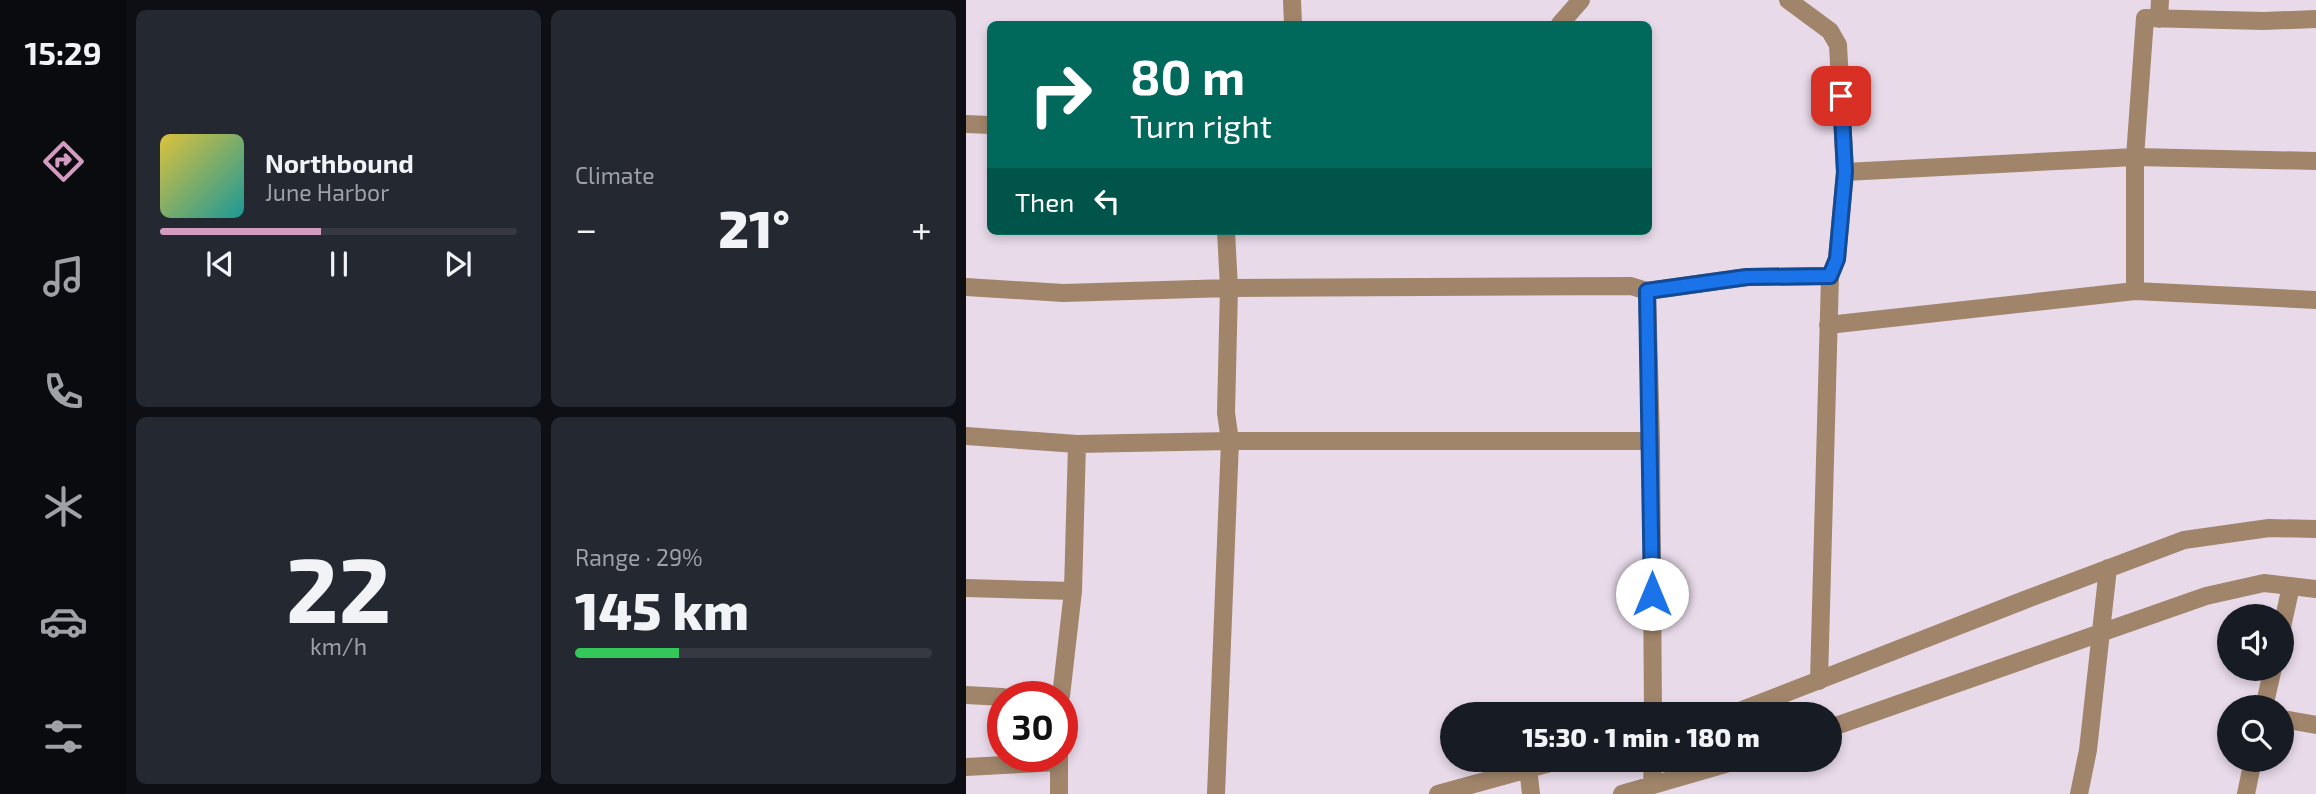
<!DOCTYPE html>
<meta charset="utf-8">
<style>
:root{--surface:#171b24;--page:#242831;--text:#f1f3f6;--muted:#9ea1a6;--line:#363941;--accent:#d39bc0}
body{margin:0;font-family:"Exo 2",sans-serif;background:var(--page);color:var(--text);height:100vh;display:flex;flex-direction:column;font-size:26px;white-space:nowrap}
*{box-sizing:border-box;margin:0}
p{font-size:23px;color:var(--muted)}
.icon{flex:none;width:38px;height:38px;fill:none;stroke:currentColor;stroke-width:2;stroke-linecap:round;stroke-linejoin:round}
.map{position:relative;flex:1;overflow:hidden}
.details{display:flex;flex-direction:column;gap:10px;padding:10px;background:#0d0f14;width:840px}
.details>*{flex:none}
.hud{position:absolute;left:21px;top:21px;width:665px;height:214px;border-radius:10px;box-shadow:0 4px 10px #0003;background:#00695c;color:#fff;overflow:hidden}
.buttons{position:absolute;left:1251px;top:604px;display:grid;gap:14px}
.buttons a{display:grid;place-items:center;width:77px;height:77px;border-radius:50%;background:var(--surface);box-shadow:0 4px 10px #0003;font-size:35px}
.speed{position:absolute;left:21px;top:681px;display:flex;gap:14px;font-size:35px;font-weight:700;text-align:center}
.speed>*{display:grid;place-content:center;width:91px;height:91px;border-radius:50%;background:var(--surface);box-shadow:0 4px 10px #0003;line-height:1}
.speed .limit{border:10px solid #d22;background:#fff;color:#111}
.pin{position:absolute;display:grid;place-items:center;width:60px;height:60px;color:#fff;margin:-30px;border-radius:14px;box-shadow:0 4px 10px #0006}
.me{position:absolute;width:77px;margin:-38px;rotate:0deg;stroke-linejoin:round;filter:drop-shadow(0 0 5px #0008)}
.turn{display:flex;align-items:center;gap:24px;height:147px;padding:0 28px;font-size:32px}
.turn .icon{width:91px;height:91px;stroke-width:2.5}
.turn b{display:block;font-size:49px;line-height:60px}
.then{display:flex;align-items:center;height:66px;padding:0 28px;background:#0003;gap:14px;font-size:26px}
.big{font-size:52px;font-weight:800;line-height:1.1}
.details .card{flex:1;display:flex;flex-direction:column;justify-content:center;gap:10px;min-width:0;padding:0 24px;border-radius:10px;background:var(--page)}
.details .dial{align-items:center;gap:0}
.dial b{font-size:91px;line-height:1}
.song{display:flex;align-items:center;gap:21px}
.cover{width:84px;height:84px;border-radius:10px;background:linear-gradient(135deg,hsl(50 70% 55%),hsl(180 70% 35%))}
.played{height:7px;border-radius:4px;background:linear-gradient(90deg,var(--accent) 45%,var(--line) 45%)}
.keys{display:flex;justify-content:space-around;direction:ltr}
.heat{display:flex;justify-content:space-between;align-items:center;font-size:38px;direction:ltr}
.charge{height:10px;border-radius:5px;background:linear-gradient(90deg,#34c759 29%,var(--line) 0)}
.details .tiles{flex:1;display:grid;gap:10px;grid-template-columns:repeat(2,1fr)}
.trip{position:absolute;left:474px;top:702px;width:402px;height:70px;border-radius:35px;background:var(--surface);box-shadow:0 4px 10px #0003;font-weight:800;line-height:70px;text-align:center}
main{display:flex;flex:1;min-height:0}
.tabs{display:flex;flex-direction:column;width:126px;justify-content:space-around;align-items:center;background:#090b0e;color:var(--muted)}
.tabs .icon{width:49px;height:49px}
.tabs .on{color:var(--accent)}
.tabs b{font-size:32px;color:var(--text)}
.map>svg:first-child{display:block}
</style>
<main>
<nav class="tabs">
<b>15:29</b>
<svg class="icon on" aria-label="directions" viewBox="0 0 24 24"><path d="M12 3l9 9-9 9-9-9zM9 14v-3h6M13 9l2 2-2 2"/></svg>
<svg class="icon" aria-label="music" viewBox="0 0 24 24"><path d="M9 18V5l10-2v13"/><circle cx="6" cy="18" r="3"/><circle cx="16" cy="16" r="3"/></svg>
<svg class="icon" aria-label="phone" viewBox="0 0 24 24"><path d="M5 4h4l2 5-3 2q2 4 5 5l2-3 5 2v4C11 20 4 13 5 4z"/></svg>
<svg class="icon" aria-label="climate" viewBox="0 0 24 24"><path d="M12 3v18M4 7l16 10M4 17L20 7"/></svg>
<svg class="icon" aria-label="car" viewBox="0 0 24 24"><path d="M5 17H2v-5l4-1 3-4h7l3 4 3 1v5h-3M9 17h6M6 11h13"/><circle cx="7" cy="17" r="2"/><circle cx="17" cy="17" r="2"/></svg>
<svg class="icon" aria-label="filters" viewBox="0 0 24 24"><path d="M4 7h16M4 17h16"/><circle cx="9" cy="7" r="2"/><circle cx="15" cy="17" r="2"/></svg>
</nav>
<section class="details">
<div class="tiles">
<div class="card">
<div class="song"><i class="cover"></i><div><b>Northbound</b><p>June Harbor</p></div></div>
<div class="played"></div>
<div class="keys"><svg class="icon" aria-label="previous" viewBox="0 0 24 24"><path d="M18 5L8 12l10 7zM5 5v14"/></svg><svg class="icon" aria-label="pause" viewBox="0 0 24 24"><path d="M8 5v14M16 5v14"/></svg><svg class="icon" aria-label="next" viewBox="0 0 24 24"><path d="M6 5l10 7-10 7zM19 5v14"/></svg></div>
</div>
<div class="card"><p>Climate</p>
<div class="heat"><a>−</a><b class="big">21°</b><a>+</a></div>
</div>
<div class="card dial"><b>22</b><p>km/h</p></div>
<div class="card"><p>Range · 29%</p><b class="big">145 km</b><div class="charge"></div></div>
</div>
</section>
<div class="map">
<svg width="1350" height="794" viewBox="0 0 1350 794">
<rect width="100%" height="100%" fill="#e8dae9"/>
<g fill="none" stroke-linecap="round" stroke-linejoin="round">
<!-- minor -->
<path stroke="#a0856b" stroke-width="18" d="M326 0 327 24
M822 0 864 31 872 45 879 172 871 259 864 276 853 681
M1193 19 1194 0
M1350 19 1297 21 1179 18 1169 157V291L1350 300
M594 24 615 0
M0 124 24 125
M879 172 1169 157 1350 161
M0 287 97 293 263 288 665 286 681 291 781 277 864 276
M681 291 685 441 687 714
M862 325 1169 291
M0 436 111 444 264 441H685
M0 588 107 591
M1316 627 1325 586
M0 695 37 697
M95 696 107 591 111 444
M1298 707 1307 668
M766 714 1056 601 1218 540 1303 528 1350 529
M1316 719 1350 725
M864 728 1240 596 1298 583 1350 589
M0 767 93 762
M562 768 565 794
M686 785 687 760
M93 794V756
M250 794 264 441 260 413 263 288 260 231
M472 794 595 760
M656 794 773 760
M1113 794 1122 750 1142 568
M1280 794 1287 760"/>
</g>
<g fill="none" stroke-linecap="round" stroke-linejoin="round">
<defs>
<path id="route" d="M686 594 681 291 781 277 864 276 871 259 879 172 875 96"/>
</defs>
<!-- route casing -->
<use href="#route" stroke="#114b97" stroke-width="18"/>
<!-- route -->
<use href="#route" stroke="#1a73e8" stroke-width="12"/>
</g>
</svg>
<div class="buttons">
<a><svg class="icon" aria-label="sound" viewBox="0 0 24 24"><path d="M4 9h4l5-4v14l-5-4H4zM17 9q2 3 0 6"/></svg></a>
<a><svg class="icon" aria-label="search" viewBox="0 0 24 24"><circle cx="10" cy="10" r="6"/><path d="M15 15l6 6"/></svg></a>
</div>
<div class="speed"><div class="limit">30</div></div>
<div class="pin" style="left:875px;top:96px;background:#d93025"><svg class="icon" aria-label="arrive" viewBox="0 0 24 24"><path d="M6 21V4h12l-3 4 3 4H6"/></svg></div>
<svg class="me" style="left:686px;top:594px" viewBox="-20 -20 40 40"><circle r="19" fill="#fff"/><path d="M0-13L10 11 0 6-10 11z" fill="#1a73e8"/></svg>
<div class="trip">15:30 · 1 min · 180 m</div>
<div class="hud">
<div class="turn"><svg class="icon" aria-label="right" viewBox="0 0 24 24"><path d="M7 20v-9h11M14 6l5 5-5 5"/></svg><div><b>80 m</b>Turn right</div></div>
<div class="then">Then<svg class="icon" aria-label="left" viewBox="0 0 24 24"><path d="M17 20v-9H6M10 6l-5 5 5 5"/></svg></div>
</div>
</div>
</main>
